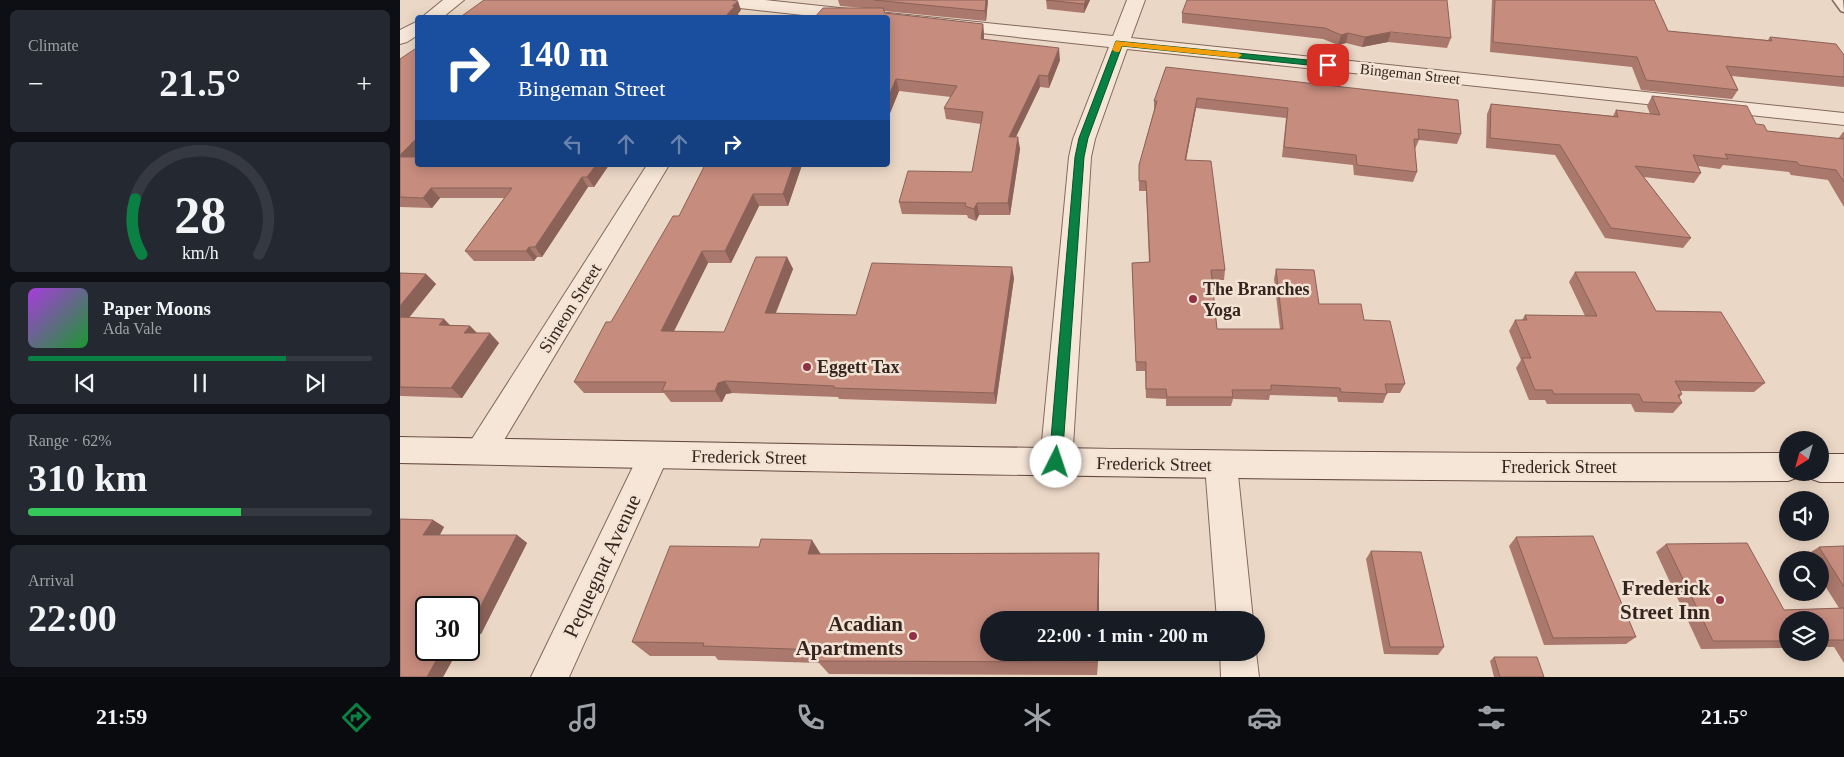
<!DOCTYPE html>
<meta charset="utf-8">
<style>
:root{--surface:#171b24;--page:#242831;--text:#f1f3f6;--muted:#9ea1a6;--line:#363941;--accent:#0b8043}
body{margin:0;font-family:Georgia,serif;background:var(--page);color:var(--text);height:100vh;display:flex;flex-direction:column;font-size:19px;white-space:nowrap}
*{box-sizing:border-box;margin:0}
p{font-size:16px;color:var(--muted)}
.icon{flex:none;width:28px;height:28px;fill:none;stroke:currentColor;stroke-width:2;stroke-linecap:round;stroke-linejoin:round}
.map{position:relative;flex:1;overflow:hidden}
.side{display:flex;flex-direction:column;gap:10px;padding:10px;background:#0d0f14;width:400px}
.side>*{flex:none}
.guide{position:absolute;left:15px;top:15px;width:475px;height:152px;border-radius:5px;box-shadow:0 2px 12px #0003;background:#1a4fa0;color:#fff;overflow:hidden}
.needle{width:32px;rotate:217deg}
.controls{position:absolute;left:1379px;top:431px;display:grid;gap:10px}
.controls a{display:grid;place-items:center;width:50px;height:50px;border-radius:50%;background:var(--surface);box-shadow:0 2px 12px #0003;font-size:25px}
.speed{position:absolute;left:15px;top:596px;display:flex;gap:10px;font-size:25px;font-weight:700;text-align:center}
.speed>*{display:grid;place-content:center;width:65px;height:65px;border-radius:50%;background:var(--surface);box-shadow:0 2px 12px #0003;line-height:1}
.speed .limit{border:2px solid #111;border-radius:8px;background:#fff;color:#111}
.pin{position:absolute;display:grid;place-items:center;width:42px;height:42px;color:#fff;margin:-21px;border-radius:10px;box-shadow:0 2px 8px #0006}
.me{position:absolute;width:55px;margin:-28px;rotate:4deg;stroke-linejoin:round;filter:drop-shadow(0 0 4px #0008)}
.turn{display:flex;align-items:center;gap:18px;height:105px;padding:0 20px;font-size:22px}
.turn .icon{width:65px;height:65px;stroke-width:2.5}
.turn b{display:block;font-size:35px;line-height:42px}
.lanes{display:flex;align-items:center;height:48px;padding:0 20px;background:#0003;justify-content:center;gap:25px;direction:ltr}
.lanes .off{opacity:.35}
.big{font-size:38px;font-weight:800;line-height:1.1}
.side .widget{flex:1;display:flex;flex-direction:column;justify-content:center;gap:8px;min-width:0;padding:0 18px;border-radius:8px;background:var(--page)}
.side .dial{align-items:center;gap:0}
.dial svg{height:130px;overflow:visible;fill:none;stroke:var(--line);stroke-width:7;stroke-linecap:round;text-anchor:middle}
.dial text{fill:var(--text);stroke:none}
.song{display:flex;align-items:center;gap:15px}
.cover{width:60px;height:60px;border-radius:8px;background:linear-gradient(135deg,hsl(280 70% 55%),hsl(130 70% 35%))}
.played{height:5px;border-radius:2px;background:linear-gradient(90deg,var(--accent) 75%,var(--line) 75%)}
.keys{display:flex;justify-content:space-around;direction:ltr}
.heat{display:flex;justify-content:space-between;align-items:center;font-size:28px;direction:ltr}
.charge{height:8px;border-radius:4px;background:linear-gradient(90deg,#34c759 62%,var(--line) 0)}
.trip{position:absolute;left:580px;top:611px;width:285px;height:50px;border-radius:25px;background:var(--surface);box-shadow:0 2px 12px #0003;font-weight:800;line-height:50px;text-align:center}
.dock{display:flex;height:80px;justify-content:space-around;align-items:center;background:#090b0e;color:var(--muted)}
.dock .icon{width:35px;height:35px}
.dock .active{color:var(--accent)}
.dock b{font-size:22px;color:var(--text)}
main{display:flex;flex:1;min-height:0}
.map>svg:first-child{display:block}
</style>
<main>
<section class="side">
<div class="widget"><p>Climate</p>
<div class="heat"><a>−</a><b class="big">21.5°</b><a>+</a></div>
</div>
<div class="widget dial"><svg viewBox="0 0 100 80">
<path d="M14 69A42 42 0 1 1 86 69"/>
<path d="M14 69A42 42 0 0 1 10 35" stroke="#0b8043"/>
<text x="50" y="56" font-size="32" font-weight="700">28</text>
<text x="50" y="72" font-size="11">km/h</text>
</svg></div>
<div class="widget">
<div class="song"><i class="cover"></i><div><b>Paper Moons</b><p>Ada Vale</p></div></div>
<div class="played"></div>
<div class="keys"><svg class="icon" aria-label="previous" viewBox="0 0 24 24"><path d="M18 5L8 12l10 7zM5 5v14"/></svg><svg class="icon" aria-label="pause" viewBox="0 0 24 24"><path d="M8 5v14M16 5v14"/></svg><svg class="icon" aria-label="next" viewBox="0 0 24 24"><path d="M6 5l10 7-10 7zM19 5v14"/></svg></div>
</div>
<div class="widget"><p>Range · 62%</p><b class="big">310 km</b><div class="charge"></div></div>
<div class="widget"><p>Arrival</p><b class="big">22:00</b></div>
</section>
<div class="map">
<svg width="1444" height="677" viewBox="0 0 1444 677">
<rect width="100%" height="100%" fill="#ebd7c5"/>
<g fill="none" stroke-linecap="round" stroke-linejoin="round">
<defs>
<path id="service" d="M1433 0H1443L1444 12 1441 11Z"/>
<path id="minor" d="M43 0H64L42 18H21Z
M304 0H365L458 10 464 11 467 15 465 18H430L313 5 307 4Z
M727 0H745L731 38 1444 113V125L727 49 695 139 691 157 672 462 667 472 656 475 645 472 640 462 669 157 673 139 709 47 488 23V18H479L482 14 488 13 713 36Z
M18 21V35L7 42 0 44V30Z
M247 165H269L92 460 81 464 70 460 66 451 70 442Z
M254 442 265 446 269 455 169 677H131L243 446Z
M821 451 832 455 837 465 853 620H817L805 465 810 455Z
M820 652H856L859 677H821Z"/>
<path id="secondary" d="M0 437C462 445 925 455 1388 453V472H1401L1399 477 1388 481C925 483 463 472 0 463Z
M1420 454H1444V482H1420L1409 478 1407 472H1420Z"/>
</defs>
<!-- service casing -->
<use href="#service" stroke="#84695c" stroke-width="3"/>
<!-- minor casing -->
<use href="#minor" stroke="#84695c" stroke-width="2"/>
<!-- secondary casing -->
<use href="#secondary" stroke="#664a40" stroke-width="2"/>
<!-- service -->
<use href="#service" fill="#f6e6d8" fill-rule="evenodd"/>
<!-- minor -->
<use href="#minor" fill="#f6e6d8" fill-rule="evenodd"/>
<!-- secondary -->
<use href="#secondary" fill="#f6e6d8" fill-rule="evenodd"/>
</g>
<!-- wall -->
<path fill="#aa786c" d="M438 0H588L586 21 484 11 485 13 583 24 584 35V39L660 60 649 88 640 87 616 137 620 149 610 215H579L576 221 568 218 567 215 502 214 499 202 572 172 581 124 546 119 544 108 551 97 499 91 488 118V18L464 8 440 6Z
M646 0H690L684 13 647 9Z
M1092 0H1254L1268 31 1368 40 1370 37 1444 55V87L1332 76 1338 90 1332 99 1241 90 1232 67 1090 52Z
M782 13 1051 38 1047 48 988 42 962 47 946 43 938 45 923 39 782 23Z
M0 59 18 155 16 157 209 165 194 187H188L142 257H137L134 261H74L65 251 104 198H40L32 208 0 207Z
M766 67 1061 134 1057 144 1019 140 1015 149 1017 172 1013 182 954 175 953 165 882 157 886 118 796 108 786 160 825 270 824 280H812L817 329H880L874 279 876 269 919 304 964 320 1005 384 1000 393H987L983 403 938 402 937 397 870 395 869 400 833 399 831 406H766V399L746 398 745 371H736L732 263 749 262 746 191H739V165L754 110V101Z
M1252 96 1356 124 1367 131 1438 139 1443 132H1444V207L1428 180 1391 175 1389 172 1323 165 1320 169 1298 166 1301 173 1294 183 1244 177 1291 238 1283 248 1205 238 1155 155 1086 148 1087 114 1091 104 1213 116 1216 110 1250 114 1247 106Z
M305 165H402L388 206H359L331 263H308L274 331 324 332 387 257 393 269 376 313 456 315 614 278 596 404 439 399 438 397 332 393 326 394 322 402H271L264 393H184L174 382 279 216Z
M1175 272 1256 311 1365 383 1354 392 1280 391 1282 394 1279 398 1282 403 1273 413 1235 412 1231 404H1147L1145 400H1129L1116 368 1121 360 1109 331 1115 320H1122L1125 315 1185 316 1169 282Z
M0 273 26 274 36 284 9 318 44 319 50 325 70 326 77 333 99 343 62 398 0 396Z
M0 519 33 520 44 527 40 535H117L127 543 81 634H69V608H26V650H58L43 677H0Z
M1116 537 1236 637 1226 644 1144 645 1109 546Z
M1266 544 1384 610 1439 608 1420 578V560H1409L1406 555 1419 547 1444 546V663L1434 647H1420V620H1388V648L1301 649 1256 552Z
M359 547 421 554 699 553V620H589L698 652 697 675 429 674 419 663 318 660 315 656H250L232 642Z
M971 551 1044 647 1038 655 984 654 966 559Z
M1094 657 1144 677H1094L1090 661Z"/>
<!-- shaded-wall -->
<path fill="#8b6258" d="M586 0H588L586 21 585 11Z
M686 0H690L684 13V4Z
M338 1 341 10 338 14 339 16 337 18H324L332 6Z
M583 24 584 35 583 50 581 39Z
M991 32 988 42 962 47 965 37Z
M948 33 946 43 938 45 941 35Z
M659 48 660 60 649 88 648 76Z
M639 75 640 87 610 149 609 137Z
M496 79 499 91 488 118V98Z
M797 98 796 108 784 170 785 160Z
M18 137V155L6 167 0 159V155Z
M618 137 620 149 610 215 608 203Z
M196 165H209L194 187 187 177Z
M393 165H402L388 206 383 194Z
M182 177 188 187 142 257 135 247Z
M31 188 40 198 32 208 23 198Z
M353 194 359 206 331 263 325 251Z
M577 203 579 215 576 221 574 209Z
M129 247 137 257 134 261 126 251Z
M302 251 308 263 268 343 261 331Z
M387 257 393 269 371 324 365 313Z
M612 267 614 278 596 404 594 393Z
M26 274 36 284 1 327 0 326V306Z
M44 319 53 329 39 325Z
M70 326 80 336 64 333Z
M90 333 99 343 62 398 51 388Z
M325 381 332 393 326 394 322 402 315 391 318 383Z
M33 520 44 527 35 543 23 535Z
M117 535 127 543 81 634 70 627Z
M412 540 422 556 408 554Z
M699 553V620H697Z
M42 650H58L43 677H27Z
M697 652H698L697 675Z"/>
<!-- building -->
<path fill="#c68c7e" stroke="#8b6258" d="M84 0H331L338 1 332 6H335L324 18H59Z
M474 0H586L585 11Z
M646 0H686L684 4Z
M787 0H1047L1051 38 991 32 965 37 948 33 941 35 925 28 782 13Z
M1095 0H1254L1268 31 1372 41 1370 37 1436 44 1444 55V77L1326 66 1338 90 1246 80 1237 57 1093 42Z
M423 8H483L485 13 583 24 581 39 659 48 648 76 639 75 609 137H618L608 203H577L574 209 565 206 566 203 499 202 508 171 572 172 583 112 544 108 557 86 496 79 488 98V18H414Z
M18 47V137L0 155V59Z
M766 67 1058 100 1061 134 1018 129 1019 139H1014L1017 172 957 165 956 155 884 147 888 108 797 98 785 160 811 161 825 270H811L817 329H883L876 269 914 270 919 304H961L964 320 990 321 1005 384H985L987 394 941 392 940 388 871 385V390H832L833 397H767L766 389H746V362H736L732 263 750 262 746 181H739V165L757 101H754Z
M1252 96 1347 106 1356 124 1364 125 1367 131 1444 139V182L1436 170 1399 165 1397 162 1325 154 1328 159 1293 155 1301 173 1235 166 1291 238 1211 228 1160 145 1090 138 1091 104 1218 117 1216 110 1260 115Z
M0 157H18V165H196L187 177H182L135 247H129L126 251H65L112 188H31L23 198 0 197Z
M305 165H393L383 194H353L325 251H302L261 331 324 332 356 257H387L365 313 456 315 472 263 612 267 594 393 434 388V386L325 381 318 383 315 391H262L266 382H174L206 322H211L273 216H279Z
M1175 272H1235L1256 311 1321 312 1365 383 1275 381 1282 394 1278 395 1282 403 1243 402 1239 394H1154L1152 390H1135L1122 358H1131L1115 320H1127L1125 315 1197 316Z
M0 273 26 274 0 306Z
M0 317 44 319 39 325 70 326 64 333H90L51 388 0 387Z
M0 519 33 520 23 535H117L70 627H69V608H26V650H42L27 677H0Z
M1193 536 1236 637 1153 638 1116 537Z
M361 539 412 540 408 554 699 553 697 620H589V652H697V662L418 661 420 650 303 646 304 643 232 642 270 546 359 547Z
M1347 543 1384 610 1444 608V640H1420V620H1388V641H1313L1266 544Z
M1444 546V587L1419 547Z
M971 551 1021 552 1044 647H990Z
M1094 657H1137L1144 677H1100Z"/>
<!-- route -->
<path fill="#0b8043" stroke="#07532c" d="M716 41 928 62 933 65 928 67 722 46 688 138 684 157 662 462 660 466 656 468 651 466 649 462 675 157 679 138Z"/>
<!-- slow -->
<path fill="#f59e0b" d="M716 41 838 53 842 55 838 58 722 46 719 52H716L712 50Z"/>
<!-- markers -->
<g fill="#8f3146" stroke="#f3e3d4" stroke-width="2">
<circle cx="793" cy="299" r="5"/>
<circle cx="407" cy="367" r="5"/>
<circle cx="1320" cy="600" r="5"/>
<circle cx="513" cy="636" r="5"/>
</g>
<g text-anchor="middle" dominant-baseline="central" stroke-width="5" stroke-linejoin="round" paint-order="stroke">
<!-- far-street labels -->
<g font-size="15" fill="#35251f" stroke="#f3e3d4">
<text transform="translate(1010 74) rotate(6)">Bingeman Street</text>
</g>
<!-- poi labels -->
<g font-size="18" font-weight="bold" fill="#35251f" stroke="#f3e3d4" text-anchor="start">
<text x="803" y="289">The Branches<tspan x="803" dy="21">Yoga</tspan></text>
<text x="417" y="367">Eggett Tax</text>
</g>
<!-- street labels -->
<g font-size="18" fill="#35251f" stroke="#f3e3d4">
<text transform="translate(170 308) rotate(-58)">Simeon Street</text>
<text transform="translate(349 457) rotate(1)">Frederick Street</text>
<text transform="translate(754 464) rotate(1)">Frederick Street</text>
<text x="1159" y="467">Frederick Street</text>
</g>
<!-- near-street labels -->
<g font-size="21" fill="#35251f" stroke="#f3e3d4">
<text transform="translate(202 566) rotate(-65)">Pequegnat Avenue</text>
</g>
<!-- near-poi labels -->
<g font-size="21" font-weight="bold" fill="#35251f" stroke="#f3e3d4" text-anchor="end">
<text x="1310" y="588">Frederick<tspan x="1310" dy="24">Street Inn</tspan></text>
<text x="503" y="624">Acadian<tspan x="503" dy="24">Apartments</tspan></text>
</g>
</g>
</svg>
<div class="controls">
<a><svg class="needle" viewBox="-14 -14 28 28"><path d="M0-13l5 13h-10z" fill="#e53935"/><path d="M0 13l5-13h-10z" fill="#9ea1a6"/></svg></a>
<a><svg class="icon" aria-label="sound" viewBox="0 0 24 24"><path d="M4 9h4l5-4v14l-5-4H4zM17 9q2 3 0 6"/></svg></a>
<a><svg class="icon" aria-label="search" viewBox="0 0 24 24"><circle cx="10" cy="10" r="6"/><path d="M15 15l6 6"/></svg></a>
<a><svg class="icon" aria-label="layers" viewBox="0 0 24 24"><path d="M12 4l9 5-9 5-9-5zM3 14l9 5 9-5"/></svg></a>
</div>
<div class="speed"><div class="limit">30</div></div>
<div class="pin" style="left:928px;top:65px;background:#d93025"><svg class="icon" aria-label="arrive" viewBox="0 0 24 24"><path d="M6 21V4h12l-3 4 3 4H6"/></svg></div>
<svg class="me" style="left:656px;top:462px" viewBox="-20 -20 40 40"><circle r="19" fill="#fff"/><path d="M0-13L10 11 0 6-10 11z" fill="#0b8043"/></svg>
<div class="trip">22:00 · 1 min · 200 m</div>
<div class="guide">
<div class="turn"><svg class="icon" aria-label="right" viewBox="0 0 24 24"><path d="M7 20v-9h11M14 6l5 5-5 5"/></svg><div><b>140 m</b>Bingeman Street</div></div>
<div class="lanes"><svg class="icon off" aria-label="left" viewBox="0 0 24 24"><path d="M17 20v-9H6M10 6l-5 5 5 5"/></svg><svg class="icon off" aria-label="ahead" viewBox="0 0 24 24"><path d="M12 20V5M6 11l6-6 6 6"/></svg><svg class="icon off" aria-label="ahead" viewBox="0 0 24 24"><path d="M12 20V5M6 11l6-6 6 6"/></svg><svg class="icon" aria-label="right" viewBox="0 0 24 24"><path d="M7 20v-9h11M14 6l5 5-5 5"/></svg></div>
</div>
</div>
</main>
<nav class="dock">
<b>21:59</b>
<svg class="icon active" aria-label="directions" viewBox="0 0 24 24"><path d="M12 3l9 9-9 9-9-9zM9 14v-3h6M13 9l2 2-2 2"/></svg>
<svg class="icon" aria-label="music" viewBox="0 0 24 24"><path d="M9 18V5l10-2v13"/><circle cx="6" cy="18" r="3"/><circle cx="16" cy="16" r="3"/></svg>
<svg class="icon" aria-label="phone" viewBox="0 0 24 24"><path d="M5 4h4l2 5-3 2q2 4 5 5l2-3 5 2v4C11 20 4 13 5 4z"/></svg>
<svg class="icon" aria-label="climate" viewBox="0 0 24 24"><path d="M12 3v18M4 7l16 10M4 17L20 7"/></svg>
<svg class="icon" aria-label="car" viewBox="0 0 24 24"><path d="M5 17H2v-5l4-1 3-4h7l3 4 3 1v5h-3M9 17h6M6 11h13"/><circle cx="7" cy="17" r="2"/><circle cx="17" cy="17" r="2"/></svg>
<svg class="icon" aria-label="filters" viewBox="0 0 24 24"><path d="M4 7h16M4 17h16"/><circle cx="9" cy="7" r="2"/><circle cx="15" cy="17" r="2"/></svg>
<b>21.5°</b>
</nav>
